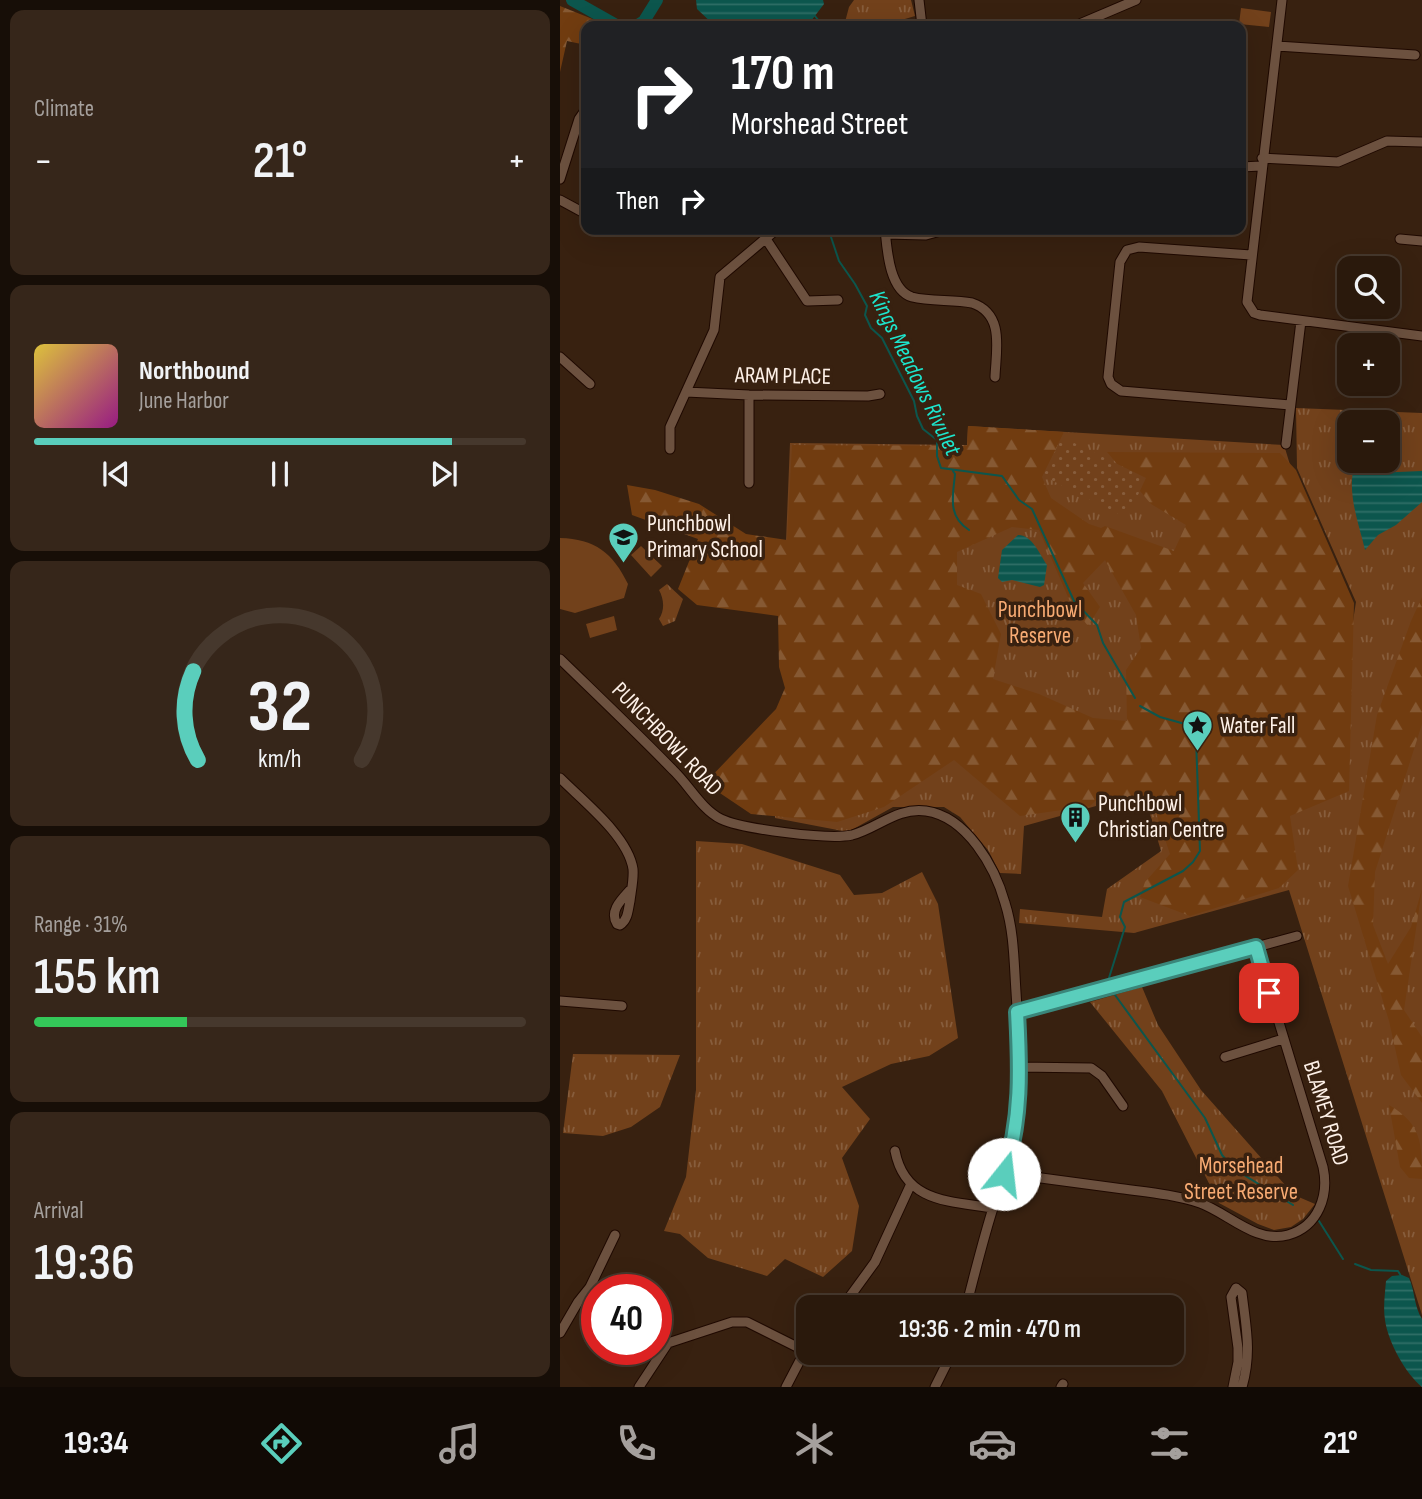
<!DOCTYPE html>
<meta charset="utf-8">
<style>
:root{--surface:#2a190c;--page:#36261a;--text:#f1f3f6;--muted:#a5a09d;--line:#46382d;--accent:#5acebc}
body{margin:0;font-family:"Sofia Sans Condensed",sans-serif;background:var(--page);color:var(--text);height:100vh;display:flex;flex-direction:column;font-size:26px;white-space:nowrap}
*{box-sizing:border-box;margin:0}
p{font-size:23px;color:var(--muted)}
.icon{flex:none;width:38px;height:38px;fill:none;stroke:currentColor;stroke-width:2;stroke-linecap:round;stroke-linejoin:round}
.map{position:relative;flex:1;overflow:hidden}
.panel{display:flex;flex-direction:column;gap:10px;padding:10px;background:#170e07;width:560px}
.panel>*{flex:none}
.banner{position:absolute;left:21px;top:21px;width:665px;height:214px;border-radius:14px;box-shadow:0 7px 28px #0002,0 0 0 2px var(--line);background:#202124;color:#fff;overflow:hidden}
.tools{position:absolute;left:777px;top:256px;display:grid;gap:14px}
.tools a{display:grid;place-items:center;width:63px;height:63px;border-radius:14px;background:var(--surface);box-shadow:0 7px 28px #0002,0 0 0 2px var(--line);font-size:35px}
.speed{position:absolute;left:21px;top:1274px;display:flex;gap:14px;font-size:35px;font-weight:700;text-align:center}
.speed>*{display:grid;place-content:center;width:91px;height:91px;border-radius:50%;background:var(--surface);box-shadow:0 7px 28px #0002,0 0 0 2px var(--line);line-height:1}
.speed .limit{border:10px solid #d22;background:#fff;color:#111}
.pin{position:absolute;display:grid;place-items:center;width:60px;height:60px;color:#fff;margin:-30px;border-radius:14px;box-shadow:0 4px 10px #0006}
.me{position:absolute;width:77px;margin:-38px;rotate:16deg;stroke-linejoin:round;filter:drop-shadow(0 0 5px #0008)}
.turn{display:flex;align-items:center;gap:24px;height:147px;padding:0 35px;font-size:32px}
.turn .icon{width:91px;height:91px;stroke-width:2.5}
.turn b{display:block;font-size:49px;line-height:60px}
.then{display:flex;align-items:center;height:66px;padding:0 35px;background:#0003;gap:14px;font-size:26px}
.big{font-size:52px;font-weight:600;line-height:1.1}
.panel .widget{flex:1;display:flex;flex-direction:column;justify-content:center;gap:10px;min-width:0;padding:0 24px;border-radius:14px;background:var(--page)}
.panel .dial{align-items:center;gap:0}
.dial svg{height:182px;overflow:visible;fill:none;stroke:var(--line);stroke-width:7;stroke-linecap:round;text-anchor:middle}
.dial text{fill:var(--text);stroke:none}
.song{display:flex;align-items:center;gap:21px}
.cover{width:84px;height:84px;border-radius:10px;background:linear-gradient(135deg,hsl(50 70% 55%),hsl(310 70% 35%))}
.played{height:7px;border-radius:4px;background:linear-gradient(90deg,var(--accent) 85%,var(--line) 85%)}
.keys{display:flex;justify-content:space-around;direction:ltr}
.heat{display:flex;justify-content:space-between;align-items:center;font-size:38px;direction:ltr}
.charge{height:10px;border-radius:5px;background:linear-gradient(90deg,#34c759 31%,var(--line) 0)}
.trip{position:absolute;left:236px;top:1295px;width:388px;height:70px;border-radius:14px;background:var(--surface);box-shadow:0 7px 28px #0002,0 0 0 2px var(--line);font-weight:600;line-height:70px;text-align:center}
.dock{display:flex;height:112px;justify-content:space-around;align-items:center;background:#110a05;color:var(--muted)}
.dock .icon{width:49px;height:49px}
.dock .active{color:var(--accent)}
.dock b{font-size:32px;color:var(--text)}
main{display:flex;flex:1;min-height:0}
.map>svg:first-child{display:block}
</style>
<main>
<section class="panel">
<div class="widget"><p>Climate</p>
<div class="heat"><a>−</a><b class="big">21°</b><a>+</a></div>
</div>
<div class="widget">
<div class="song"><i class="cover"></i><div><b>Northbound</b><p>June Harbor</p></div></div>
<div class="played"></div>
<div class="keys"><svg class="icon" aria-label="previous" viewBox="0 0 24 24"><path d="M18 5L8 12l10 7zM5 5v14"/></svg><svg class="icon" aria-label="pause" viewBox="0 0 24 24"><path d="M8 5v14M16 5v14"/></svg><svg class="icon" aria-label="next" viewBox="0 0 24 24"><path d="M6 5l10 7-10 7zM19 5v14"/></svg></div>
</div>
<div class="widget dial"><svg viewBox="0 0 100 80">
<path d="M14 69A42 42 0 1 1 86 69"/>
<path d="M14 69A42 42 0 0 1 12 30" stroke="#5acebc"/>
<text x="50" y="56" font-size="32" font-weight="700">32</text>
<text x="50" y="72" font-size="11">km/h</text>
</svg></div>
<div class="widget"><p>Range · 31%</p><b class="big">155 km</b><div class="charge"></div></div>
<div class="widget"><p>Arrival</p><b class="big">19:36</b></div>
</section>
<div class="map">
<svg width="862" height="1387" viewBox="0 0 862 1387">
<defs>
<pattern id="grass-tufts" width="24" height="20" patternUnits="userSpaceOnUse" patternTransform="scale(1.75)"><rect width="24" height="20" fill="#72411b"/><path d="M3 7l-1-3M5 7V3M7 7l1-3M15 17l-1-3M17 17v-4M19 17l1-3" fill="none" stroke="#875d3c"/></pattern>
<pattern id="forest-firs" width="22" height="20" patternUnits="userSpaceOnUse" patternTransform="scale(1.75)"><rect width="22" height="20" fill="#713c10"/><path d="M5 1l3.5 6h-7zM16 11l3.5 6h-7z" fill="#865933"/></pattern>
<pattern id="garden-dots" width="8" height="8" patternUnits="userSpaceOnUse" patternTransform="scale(1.75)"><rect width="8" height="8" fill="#72411b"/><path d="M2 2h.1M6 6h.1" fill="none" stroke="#875d3c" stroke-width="1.8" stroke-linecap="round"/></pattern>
<pattern id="water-rules" width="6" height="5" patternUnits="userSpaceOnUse" patternTransform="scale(1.75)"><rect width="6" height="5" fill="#0c564d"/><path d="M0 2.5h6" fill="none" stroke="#306f67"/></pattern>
</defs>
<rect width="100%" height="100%" fill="#382110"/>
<!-- grass -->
<path fill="url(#grass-tufts)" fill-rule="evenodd" d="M294 0H351L355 16 338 21 332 26H284L289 7Z
M736 408 862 413V1315L729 890 574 933 459 923 460 909 542 917 547 889 601 851 590 814 536 806 464 826 461 874 440 873 428 850 400 817 384 807H333L288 832 215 818 217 717 228 701 221 665 230 443 407 445 408 426 724 445 771 600 768 781 796 602 737 468ZM789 422H828V460H789Z
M107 584 123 599 115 621 103 626 99 619C105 610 104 599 99 590Z
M136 841 182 844 280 875 294 895 322 893 362 872 378 904 398 1038 369 1056 331 1064 282 1087 310 1119 282 1158 299 1206 292 1251 263 1277 225 1259 207 1276 148 1258 120 1234 104 1231 126 1177 136 1090Z
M582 987 598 1025 641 1090 734 1195 755 1204 743 1219 731 1227 714 1230 698 1224 659 1203 602 1091 530 1002Z
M13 1054 120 1055 100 1107 71 1127 43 1136 3 1133Z"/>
<!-- forest -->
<path fill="url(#forest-firs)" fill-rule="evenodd" d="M0 6 50 26H26V45L7 41 0 72Z
M408 426 504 432 482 477 491 498 529 524 541 528 545 526 614 551 626 525 591 504 547 452 720 453 736 470 794 603 789 791 730 816 738 870 719 888 630 916 580 897 585 882 610 854 596 813 562 803 545 792 530 806 460 816 394 760 324 807 277 822 191 814 145 783 216 709 225 688 219 667 218 616 137 605 118 589 138 539 72 515 67 485 95 490 139 504 186 534 227 540 232 445 407 446ZM452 527 479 530 511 604 528 626 540 607 523 583 545 560 576 615 581 648 566 670 567 721 533 718 479 694 433 679 441 634 421 594 397 585V552Z
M862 597V724L815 872 813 925 828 964 851 927 862 889 844 1010 862 1037V1103L841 1075 829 1021 788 886 817 715 851 621Z
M829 1105C862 1124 862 1144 862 1179L849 1178 840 1167Z"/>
<!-- garden -->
<path fill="url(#garden-dots)" d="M502 437 586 478 567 518 483 476Z"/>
<!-- pitch -->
<path fill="#72411b" d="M681 8 711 12 709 27 679 24Z
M0 538C35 539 53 553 68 584L64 598 15 613 0 609Z
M81 546 102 566 91 577 71 555Z
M54 616 57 630 30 638 26 624Z"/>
<!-- water -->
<path fill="url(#water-rules)" d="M136 0H263L264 4 251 21 239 26H155L137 9Z
M794 467 814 473 862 471V502L836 525 818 535 805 550C799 524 787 494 794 467Z
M458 535C472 535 479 553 487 565L484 585 480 587 452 580 442 582 438 578 442 550Z
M842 1275 849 1278C855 1291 854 1307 862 1319V1387C846 1374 828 1342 825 1320 823 1308 825 1293 826 1281L832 1276Z"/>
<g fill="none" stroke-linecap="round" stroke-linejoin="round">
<!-- stream -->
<path stroke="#0c564d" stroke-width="2" d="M255 16 263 26
M273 229 271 237 279 261 295 284 307 306 305 315 311 328 322 338 354 401 357 416 363 429 377 440V456L381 468 442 476 459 500 472 509 514 601 537 625 543 643 575 698
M393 471 395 474C393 496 387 516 409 530
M548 981 565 927 560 917 564 902 623 871 633 862 640 851 636 738 625 724 600 717 580 706
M555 995 645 1118 662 1155 674 1169 733 1205
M759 1221 783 1259
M795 1264 811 1270 838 1271 841 1276"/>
<!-- river -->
<path stroke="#0c564d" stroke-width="12" d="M12 0 58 26
M76 26 84 21 97 0"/>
<defs>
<path id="minor" d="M359 0 362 26
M722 0 687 302 694 313 700 315 862 336
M515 26 576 0
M717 46 855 55
M702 158 778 162 827 141 862 142
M681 167 701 166
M0 179 19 119 26 109
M0 200 26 214
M325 229C327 249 329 290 352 297 371 302 393 299 412 303 445 314 436 350 435 377
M325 234 366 235 388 229
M206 239 247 301 278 300
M840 239 862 241
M691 255 579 247 567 250 560 262 548 377 551 384 561 391 730 405
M0 357 30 384
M126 392 189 395 308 396 320 394
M189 395V483
M726 444 741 321
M110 449V427L154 330 160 277 217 229
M0 659C38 696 76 732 113 770 129 785 141 809 161 819 182 829 269 840 292 835 318 828 337 807 366 811 407 817 435 867 445 903 454 931 454 962 456 992 459 1039 463 1088 455 1134 451 1159 441 1182 434 1205 423 1239 415 1273 406 1307
M0 778C23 801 68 836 73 869 74 879 71 892 70 901 68 910 68 920 60 925L57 924C49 911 61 900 70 890
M0 1001 62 1006
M457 1012 737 936
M665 1057 723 1039
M459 1067 531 1068 542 1076 563 1106
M335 1151C345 1203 390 1201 433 1208
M444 1173C481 1178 518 1183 556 1188 584 1192 613 1194 640 1203 668 1213 696 1244 728 1235 759 1226 769 1195 763 1167L696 947
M283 1306 315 1262 350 1186
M0 1333 18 1302 30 1287 55 1235
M79 1387 108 1343 172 1322H187L245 1351
M226 1387 248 1345
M375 1387 392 1353
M501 1387 503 1384
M673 1387 678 1362V1348L671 1297 676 1288 682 1293C686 1327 692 1353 682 1387"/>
</defs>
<!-- minor casing -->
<use href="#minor" stroke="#1f0900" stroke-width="11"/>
<!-- minor -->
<use href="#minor" stroke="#6c513f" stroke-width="9"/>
</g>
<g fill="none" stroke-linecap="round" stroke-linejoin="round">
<defs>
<path id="route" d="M444 1174C462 1120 460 1067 457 1012L696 947 709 993"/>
</defs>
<!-- route casing -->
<use href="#route" stroke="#3a867a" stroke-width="18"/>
<!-- route -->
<use href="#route" stroke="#5acebc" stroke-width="12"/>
</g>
<!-- icons -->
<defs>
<symbol id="school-pin" viewBox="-11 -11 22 30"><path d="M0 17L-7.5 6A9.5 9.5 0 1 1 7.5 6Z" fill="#5acebc" stroke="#382110"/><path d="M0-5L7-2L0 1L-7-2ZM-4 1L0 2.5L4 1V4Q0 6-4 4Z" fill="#111"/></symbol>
<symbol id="sight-pin" viewBox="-11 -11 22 30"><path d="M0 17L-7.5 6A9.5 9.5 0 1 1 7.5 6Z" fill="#5acebc" stroke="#382110"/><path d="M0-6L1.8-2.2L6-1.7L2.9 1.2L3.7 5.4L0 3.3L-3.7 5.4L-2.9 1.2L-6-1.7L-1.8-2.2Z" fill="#111"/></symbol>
<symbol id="building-pin" viewBox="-11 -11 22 30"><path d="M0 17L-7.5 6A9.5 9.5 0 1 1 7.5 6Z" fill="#5acebc" stroke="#382110"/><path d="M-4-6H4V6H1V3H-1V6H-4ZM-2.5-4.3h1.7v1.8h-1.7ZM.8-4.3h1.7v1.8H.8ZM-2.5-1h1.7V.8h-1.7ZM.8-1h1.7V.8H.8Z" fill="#111"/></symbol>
</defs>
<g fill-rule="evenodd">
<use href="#school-pin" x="46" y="520" width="35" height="47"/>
<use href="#sight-pin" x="620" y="708" width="35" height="47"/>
<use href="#building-pin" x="498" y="800" width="35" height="47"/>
</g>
<g text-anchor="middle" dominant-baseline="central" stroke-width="7" stroke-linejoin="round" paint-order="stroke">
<!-- street labels -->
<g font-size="23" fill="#fef1e8" stroke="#382110">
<text transform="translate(223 376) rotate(1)">ARAM PLACE</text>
<text transform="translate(107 739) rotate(46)">PUNCHBOWL ROAD</text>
<text transform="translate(766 1113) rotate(73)">BLAMEY ROAD</text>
</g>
<!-- poi labels -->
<g font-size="23" fill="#fef1e8" stroke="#382110" text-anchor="start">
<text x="87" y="524">Punchbowl<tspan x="87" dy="26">Primary School</tspan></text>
<text x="660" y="726">Water Fall</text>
<text x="538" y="804">Punchbowl<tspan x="538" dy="26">Christian Centre</tspan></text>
</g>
<!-- park labels -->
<g font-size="23" fill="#f8ab73" stroke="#382110">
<text x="480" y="610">Punchbowl<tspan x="480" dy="26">Reserve</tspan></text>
<text x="681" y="1166">Morsehead<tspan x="681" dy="26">Street Reserve</tspan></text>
</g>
<!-- water labels -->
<g font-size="24" font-style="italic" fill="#1de5cd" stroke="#382110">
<text transform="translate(355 373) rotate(64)">Kings Meadows Rivulet</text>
</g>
</g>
</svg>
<div class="tools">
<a><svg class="icon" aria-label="search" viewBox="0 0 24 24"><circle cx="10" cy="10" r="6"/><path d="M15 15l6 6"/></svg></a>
<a>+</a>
<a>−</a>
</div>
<div class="speed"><div class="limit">40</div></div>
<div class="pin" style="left:709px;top:993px;background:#d93025"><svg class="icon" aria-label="arrive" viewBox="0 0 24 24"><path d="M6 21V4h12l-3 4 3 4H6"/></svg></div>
<svg class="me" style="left:444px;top:1174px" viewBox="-20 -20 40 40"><circle r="19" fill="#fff"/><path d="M0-13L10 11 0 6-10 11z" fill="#5acebc"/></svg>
<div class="trip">19:36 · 2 min · 470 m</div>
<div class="banner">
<div class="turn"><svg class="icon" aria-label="right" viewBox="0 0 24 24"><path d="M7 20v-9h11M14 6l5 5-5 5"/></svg><div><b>170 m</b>Morshead Street</div></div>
<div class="then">Then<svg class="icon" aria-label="right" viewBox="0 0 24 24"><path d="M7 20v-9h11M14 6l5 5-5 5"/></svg></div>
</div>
</div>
</main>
<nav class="dock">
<b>19:34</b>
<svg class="icon active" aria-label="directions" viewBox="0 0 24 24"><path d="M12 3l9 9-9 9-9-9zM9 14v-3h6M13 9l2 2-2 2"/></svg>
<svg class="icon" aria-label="music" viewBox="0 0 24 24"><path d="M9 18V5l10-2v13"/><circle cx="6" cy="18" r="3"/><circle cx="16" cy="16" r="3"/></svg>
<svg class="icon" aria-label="phone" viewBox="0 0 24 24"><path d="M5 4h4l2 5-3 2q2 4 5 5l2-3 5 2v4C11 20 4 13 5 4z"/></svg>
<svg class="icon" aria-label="climate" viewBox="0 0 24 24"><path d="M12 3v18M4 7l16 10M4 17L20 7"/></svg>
<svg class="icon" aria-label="car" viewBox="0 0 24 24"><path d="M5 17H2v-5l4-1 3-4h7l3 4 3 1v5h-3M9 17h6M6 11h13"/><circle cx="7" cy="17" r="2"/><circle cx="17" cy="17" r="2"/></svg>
<svg class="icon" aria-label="filters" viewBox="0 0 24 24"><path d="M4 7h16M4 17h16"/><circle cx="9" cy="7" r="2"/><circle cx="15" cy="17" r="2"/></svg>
<b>21°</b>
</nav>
